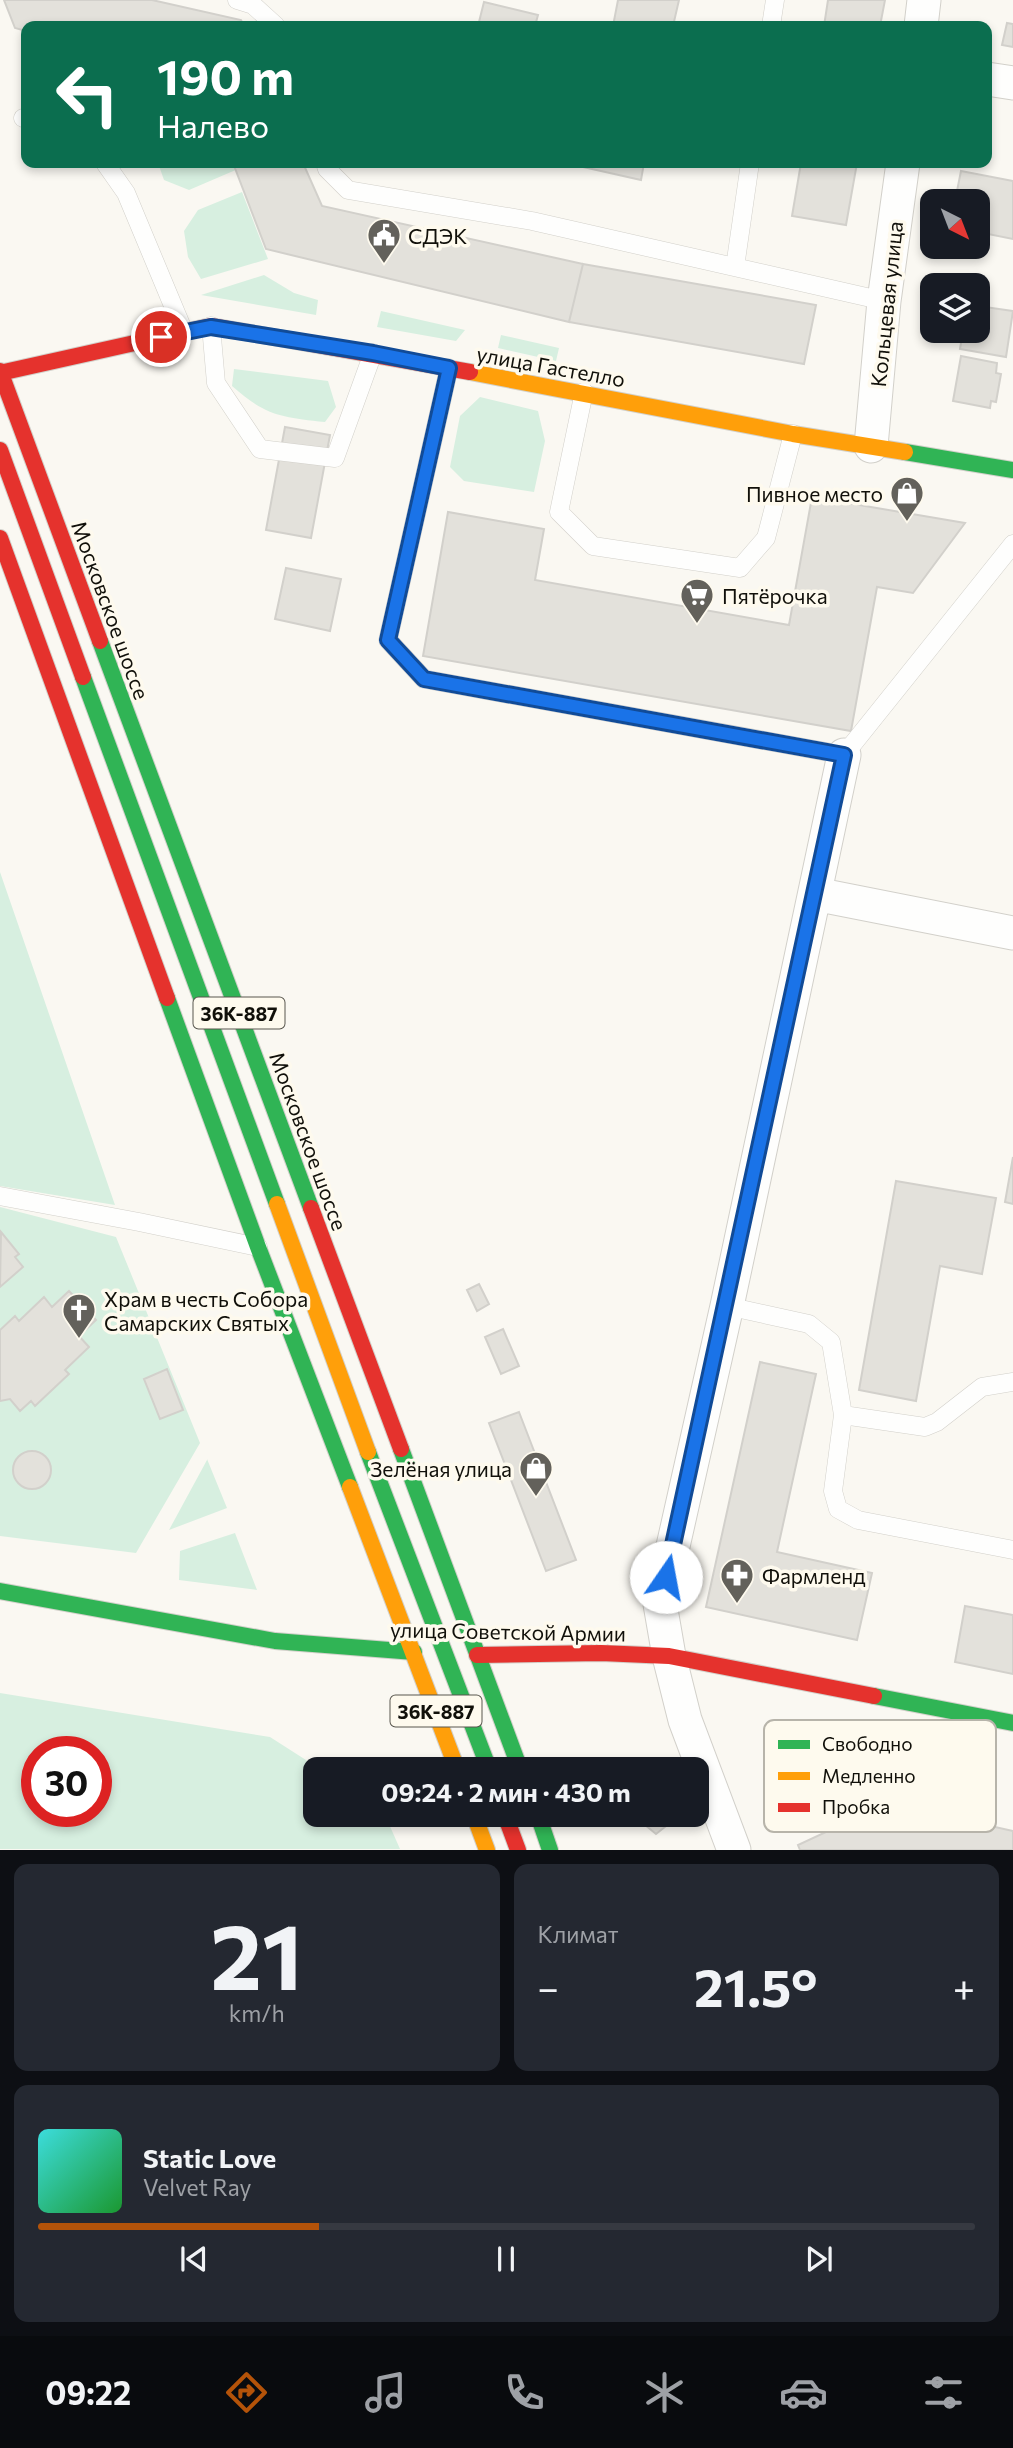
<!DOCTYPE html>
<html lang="ru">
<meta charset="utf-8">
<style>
:root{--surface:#171b24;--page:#242831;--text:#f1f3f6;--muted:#9ea1a6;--line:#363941;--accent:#b45309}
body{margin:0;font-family:Commissioner,sans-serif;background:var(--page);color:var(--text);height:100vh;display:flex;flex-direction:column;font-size:26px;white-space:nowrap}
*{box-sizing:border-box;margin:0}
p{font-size:23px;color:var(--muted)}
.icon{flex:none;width:38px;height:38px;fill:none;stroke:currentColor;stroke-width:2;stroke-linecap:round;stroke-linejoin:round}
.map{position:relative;height:1850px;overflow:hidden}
.panel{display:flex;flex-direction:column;gap:14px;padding:14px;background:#0d0f14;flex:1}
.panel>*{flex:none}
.banner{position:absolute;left:21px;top:21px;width:971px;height:147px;border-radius:14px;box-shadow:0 4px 10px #0003;background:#0b6e4f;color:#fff;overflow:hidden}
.needle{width:46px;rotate:138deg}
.tools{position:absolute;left:920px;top:189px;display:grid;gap:14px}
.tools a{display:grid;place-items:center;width:70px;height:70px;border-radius:14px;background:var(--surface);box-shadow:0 4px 10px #0003;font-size:35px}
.speed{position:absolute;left:21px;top:1736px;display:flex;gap:14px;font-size:35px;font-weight:700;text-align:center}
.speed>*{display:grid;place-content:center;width:91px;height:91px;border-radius:50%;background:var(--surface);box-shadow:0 4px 10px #0003;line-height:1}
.speed .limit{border:10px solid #d22;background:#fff;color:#111}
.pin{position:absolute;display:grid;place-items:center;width:60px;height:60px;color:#fff;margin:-30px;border:4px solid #fff;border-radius:50%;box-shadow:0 2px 7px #0007}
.me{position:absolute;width:77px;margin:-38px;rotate:12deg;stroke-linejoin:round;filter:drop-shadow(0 0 5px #0008)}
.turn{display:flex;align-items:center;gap:24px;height:147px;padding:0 21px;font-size:32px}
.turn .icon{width:91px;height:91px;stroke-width:2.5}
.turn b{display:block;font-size:49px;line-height:60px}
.big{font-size:52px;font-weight:700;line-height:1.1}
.panel .card{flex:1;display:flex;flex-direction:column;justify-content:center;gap:10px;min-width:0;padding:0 24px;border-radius:14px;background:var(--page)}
.panel .dial{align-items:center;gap:0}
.dial b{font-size:91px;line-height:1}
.song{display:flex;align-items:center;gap:21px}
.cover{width:84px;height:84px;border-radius:10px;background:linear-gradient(135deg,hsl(180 70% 55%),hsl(130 70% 35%))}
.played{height:7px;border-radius:4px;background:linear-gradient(90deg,var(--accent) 30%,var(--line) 30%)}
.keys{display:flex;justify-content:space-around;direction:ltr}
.heat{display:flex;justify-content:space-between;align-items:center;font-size:38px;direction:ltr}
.panel .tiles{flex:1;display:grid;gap:14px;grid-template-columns:1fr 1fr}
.card:last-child{grid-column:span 2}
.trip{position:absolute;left:303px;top:1757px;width:406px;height:70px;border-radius:14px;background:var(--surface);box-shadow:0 4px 10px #0003;font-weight:700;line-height:70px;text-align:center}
.tab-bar{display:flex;height:112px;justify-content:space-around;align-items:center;background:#090b0e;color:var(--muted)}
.tab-bar .icon{width:49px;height:49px}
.tab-bar .active{color:var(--accent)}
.tab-bar b{font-size:32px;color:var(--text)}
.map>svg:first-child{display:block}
</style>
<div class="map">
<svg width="1013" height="1850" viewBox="0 0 1013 1850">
<rect width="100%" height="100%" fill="#faf8f2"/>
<!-- green -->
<path fill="#d7efe0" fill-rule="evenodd" d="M158 163H236L238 169 189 190 164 180Z
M242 192 268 259 201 279 188 257 184 231 198 210Z
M264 275 294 293 318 300 316 315 201 295Z
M381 311 465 330 456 341 377 327Z
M501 335 559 348 556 361 498 348Z
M234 369 328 381 336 407 325 422C281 417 266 416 232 386Z
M480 397 538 411 545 441 534 492 464 481 450 467 460 416Z
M0 872 115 1205 0 1186Z
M0 1207 116 1237 200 1443 136 1553 0 1536Z
M207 1459 227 1508 169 1530 207 1460Z
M235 1533 257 1590 179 1580 180 1551Z
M0 1693 270 1737 320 1769H315V1815H385L400 1849H0ZM37 1752H96V1811H37Z"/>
<!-- building -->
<path fill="#e3e1db" stroke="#d2d0cb" stroke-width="2" d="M4 0H152L241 20 244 26H26V31L15 28Z
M618 0H679L673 26H613Z
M828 0H885L880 26H824Z
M484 2 538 15 535 26H478Z
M1007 23 1013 24V47L1002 45Z
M233 163H303L322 206 583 264 569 322 266 249Z
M584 163H644L641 180 583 167Z
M801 163H857L846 225 792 216Z
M961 171 1013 181V239L978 232V201H955Z
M583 264 816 305 804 364 569 322Z
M978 306 1013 311 1006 357 960 349 963 331H978Z
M961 356 997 363 996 373 1001 374 996 402 991 401 990 408 953 401Z
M285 427 330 435 311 538 266 530Z
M812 497 965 523 913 593 877 587 851 731 423 656 448 512 544 529 535 580 789 625Z
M286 568 341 579 330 631 275 619Z
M1013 1157V1204L1005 1202Z
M896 1181 996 1198 982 1274 940 1266 916 1401 859 1390Z
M1 1232 19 1254 15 1257 23 1267 0 1287Z
M479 1284 489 1304 477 1311 467 1290Z
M69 1291 96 1320 79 1336 89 1347 65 1370 69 1374 35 1406 31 1401 20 1411 10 1399 0 1401V1330L15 1316 19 1321 44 1297 52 1307Z
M503 1329 519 1366 501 1374 485 1337Z
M760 1362 816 1374 777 1552 872 1573 857 1640 706 1607Z
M167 1369 183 1410 160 1419 144 1379Z
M519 1412 576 1560 546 1571 489 1423Z
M13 1470a19 19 0 1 1 38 0a19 19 0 1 1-38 0Z
M965 1606 1013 1615V1674L955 1662Z
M888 1803 1013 1831V1850H800L798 1845Z
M633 1815H680L656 1834Z"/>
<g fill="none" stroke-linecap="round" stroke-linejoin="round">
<defs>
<path id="lane" d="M237 0 253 5 276 26
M771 26 775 0
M23 118 26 119
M105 163 126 193 184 332
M325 163 327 169 348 190 532 221 884 301
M735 267 750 163
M211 326 216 383 260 449 335 458 373 353
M449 368 388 640 424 679 844 755 1013 544
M584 392 559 512 593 546 740 568 766 538 793 434
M0 1196 139 1222 258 1247
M727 1306 809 1324 831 1342 843 1415 925 1427 937 1422 982 1387 1013 1382
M843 1415 833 1491 838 1509 858 1520 1013 1550"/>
<path id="street" d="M921 26 924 0
M987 79 1013 83
M871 446 884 301 903 163
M815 894 1013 933
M734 1850 685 1720 669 1656 660 1604 727 1306 844 755"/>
<path id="fast" d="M905 452 1013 470
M100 641 311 1208
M83 677 277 1204
M167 998 258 1247 350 1487
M401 1449 520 1769
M368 1452 489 1769
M0 1591 275 1641 414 1652
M874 1696 1013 1723
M538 1815 550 1850"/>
<path id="slow" d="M470 372 793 434 905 452
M277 1204 368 1452
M350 1487 457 1769
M474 1815 487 1850"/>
<path id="jam" d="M0 371 100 641
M0 373 211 326 470 372
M0 450 83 677
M0 538 167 998
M311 1208 401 1449
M477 1655 601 1653 669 1656 874 1696
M505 1815 518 1850"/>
</defs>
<!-- lane casing -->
<use href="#lane" stroke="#d2d0ca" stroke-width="19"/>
<!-- street casing -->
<use href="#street" stroke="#d2d0ca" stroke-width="35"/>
<!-- fast casing -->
<use href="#fast" stroke="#d2d0ca" stroke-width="18"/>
<!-- slow casing -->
<use href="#slow" stroke="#d2d0ca" stroke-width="18"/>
<!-- jam casing -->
<use href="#jam" stroke="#d2d0ca" stroke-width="18"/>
<!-- lane -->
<use href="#lane" stroke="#fefefd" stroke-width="18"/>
<!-- street -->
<use href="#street" stroke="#fefefd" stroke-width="33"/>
<!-- fast -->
<use href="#fast" stroke="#30b455" stroke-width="16"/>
<!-- slow -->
<use href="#slow" stroke="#ff9f0a" stroke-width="16"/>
<!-- jam -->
<use href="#jam" stroke="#e5322d" stroke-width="16"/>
</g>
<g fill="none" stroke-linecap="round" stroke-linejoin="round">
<defs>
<path id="route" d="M161 337 211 327 373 353 449 368 388 640 424 679 844 755 666 1577"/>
</defs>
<!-- route casing -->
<use href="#route" stroke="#114b97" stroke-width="18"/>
<!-- route -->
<use href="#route" stroke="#1a73e8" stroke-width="12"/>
</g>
<!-- icons -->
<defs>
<symbol id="civic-pin" viewBox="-11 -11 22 30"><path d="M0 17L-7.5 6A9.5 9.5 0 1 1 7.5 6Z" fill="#63615b" stroke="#fefaee"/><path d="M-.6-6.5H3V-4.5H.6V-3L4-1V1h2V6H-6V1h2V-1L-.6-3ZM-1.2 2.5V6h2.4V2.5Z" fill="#fff"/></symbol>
<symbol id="shop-pin" viewBox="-11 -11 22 30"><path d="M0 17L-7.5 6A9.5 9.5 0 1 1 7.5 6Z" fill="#63615b" stroke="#fefaee"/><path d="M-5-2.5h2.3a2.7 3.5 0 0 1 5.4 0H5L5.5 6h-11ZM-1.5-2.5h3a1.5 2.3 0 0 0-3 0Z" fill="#fff"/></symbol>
<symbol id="supermarket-pin" viewBox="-11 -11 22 30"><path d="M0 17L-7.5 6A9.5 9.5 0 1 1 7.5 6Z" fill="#63615b" stroke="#fefaee"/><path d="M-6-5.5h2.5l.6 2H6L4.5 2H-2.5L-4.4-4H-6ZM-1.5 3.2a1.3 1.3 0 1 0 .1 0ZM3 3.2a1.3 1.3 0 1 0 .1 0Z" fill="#fff"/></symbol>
<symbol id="church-pin" viewBox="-11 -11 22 30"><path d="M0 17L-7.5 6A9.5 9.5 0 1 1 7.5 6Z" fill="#63615b" stroke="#fefaee"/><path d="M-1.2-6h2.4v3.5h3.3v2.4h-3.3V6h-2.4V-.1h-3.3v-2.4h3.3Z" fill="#fff"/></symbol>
<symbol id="pharmacy-pin" viewBox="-11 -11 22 30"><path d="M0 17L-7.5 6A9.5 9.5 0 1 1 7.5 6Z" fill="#63615b" stroke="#fefaee"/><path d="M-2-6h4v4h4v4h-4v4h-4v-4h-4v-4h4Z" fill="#fff"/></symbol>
</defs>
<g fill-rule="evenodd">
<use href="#civic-pin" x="365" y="216" width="38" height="52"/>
<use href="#shop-pin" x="888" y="474" width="38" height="52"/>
<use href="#supermarket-pin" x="678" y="576" width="38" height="52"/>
<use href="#church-pin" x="60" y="1291" width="38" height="52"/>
<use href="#shop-pin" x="517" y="1449" width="38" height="52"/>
<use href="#pharmacy-pin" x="718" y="1556" width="38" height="52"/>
</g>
<g text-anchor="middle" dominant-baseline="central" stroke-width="7" stroke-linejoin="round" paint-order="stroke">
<!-- shield labels -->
<g fill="#fefaee" stroke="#58564e" stroke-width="2">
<rect x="193.5" y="997.5" width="91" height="31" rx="5"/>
<rect x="390.5" y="1695.5" width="91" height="31" rx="5"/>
</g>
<g font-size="19" font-weight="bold" fill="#11100a">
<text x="239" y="1013">36К-887</text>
<text x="436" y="1711">36К-887</text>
</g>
<!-- poi labels -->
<g font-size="21" fill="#11100a" stroke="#fefaee" text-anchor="start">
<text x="408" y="235">СДЭК</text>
<text x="883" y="493" text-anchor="end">Пивное место</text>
<text x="722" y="595">Пятёрочка</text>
<text x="104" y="1298">Храм в честь Собора<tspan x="104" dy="24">Самарских Святых</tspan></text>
<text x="512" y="1468" text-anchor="end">Зелёная улица</text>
<text x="762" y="1575">Фармленд</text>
</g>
<!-- street labels -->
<g font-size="21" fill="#11100a" stroke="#fefaee">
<text transform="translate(886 304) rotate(-84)">Кольцевая улица</text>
<text transform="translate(551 366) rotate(10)">улица Гастелло</text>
<text transform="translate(111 610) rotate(70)">Московское шоссе</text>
<text transform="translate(309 1141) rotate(70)">Московское шоссе</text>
<text transform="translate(508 1631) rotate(1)">улица Советской Армии</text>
</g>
</g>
<!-- legend -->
<rect x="764" y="1720" width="232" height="112" rx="10" fill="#fefaee" stroke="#b7b4aa" stroke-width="2"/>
<rect x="778" y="1740" width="32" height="9" fill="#30b455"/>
<rect x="778" y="1772" width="32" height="8" fill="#ff9f0a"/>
<rect x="778" y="1803" width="32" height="9" fill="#e5322d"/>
<g font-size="19" fill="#11100a">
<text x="822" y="1751">Свободно</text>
<text x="822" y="1783">Медленно</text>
<text x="822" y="1814">Пробка</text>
</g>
</svg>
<div class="tools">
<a><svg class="needle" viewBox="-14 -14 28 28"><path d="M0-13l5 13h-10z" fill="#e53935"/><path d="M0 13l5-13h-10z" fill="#9ea1a6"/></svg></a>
<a><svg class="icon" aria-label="layers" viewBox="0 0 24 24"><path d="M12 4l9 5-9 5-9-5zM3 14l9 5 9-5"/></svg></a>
</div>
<div class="speed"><div class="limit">30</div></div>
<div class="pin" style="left:161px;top:337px;background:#d93025"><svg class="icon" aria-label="arrive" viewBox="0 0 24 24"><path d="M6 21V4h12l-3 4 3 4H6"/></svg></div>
<svg class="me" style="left:666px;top:1577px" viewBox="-20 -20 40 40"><circle r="19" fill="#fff"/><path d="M0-13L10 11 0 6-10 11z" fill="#1a73e8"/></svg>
<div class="trip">09:24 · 2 мин · 430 m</div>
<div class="banner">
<div class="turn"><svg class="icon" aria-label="left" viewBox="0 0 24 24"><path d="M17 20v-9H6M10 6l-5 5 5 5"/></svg><div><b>190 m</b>Налево</div></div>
</div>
</div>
<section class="panel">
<div class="tiles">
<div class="card dial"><b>21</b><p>km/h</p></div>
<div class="card"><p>Климат</p>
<div class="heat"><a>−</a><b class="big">21.5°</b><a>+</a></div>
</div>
<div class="card">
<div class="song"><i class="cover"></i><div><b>Static Love</b><p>Velvet Ray</p></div></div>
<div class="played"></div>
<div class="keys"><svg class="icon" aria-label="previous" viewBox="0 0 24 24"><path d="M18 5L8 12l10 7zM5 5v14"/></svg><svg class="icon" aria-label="pause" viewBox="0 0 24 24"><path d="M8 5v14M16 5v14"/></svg><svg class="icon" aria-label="next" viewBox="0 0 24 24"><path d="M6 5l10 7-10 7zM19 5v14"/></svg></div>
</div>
</div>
</section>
<nav class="tab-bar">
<b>09:22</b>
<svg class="icon active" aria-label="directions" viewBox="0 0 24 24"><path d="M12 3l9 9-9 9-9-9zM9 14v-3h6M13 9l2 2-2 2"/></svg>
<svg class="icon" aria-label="music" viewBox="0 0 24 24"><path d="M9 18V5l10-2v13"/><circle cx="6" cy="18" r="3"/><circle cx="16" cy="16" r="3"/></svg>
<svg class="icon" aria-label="phone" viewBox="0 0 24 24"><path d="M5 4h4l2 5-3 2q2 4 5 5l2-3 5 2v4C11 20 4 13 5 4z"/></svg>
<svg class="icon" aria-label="climate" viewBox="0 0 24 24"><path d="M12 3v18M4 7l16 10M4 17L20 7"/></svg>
<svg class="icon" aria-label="car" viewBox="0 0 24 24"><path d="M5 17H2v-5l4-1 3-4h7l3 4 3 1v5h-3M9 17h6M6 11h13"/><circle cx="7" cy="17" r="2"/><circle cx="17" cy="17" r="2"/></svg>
<svg class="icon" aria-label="filters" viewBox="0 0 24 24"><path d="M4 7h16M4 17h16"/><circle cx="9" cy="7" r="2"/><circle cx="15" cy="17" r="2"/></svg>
</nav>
